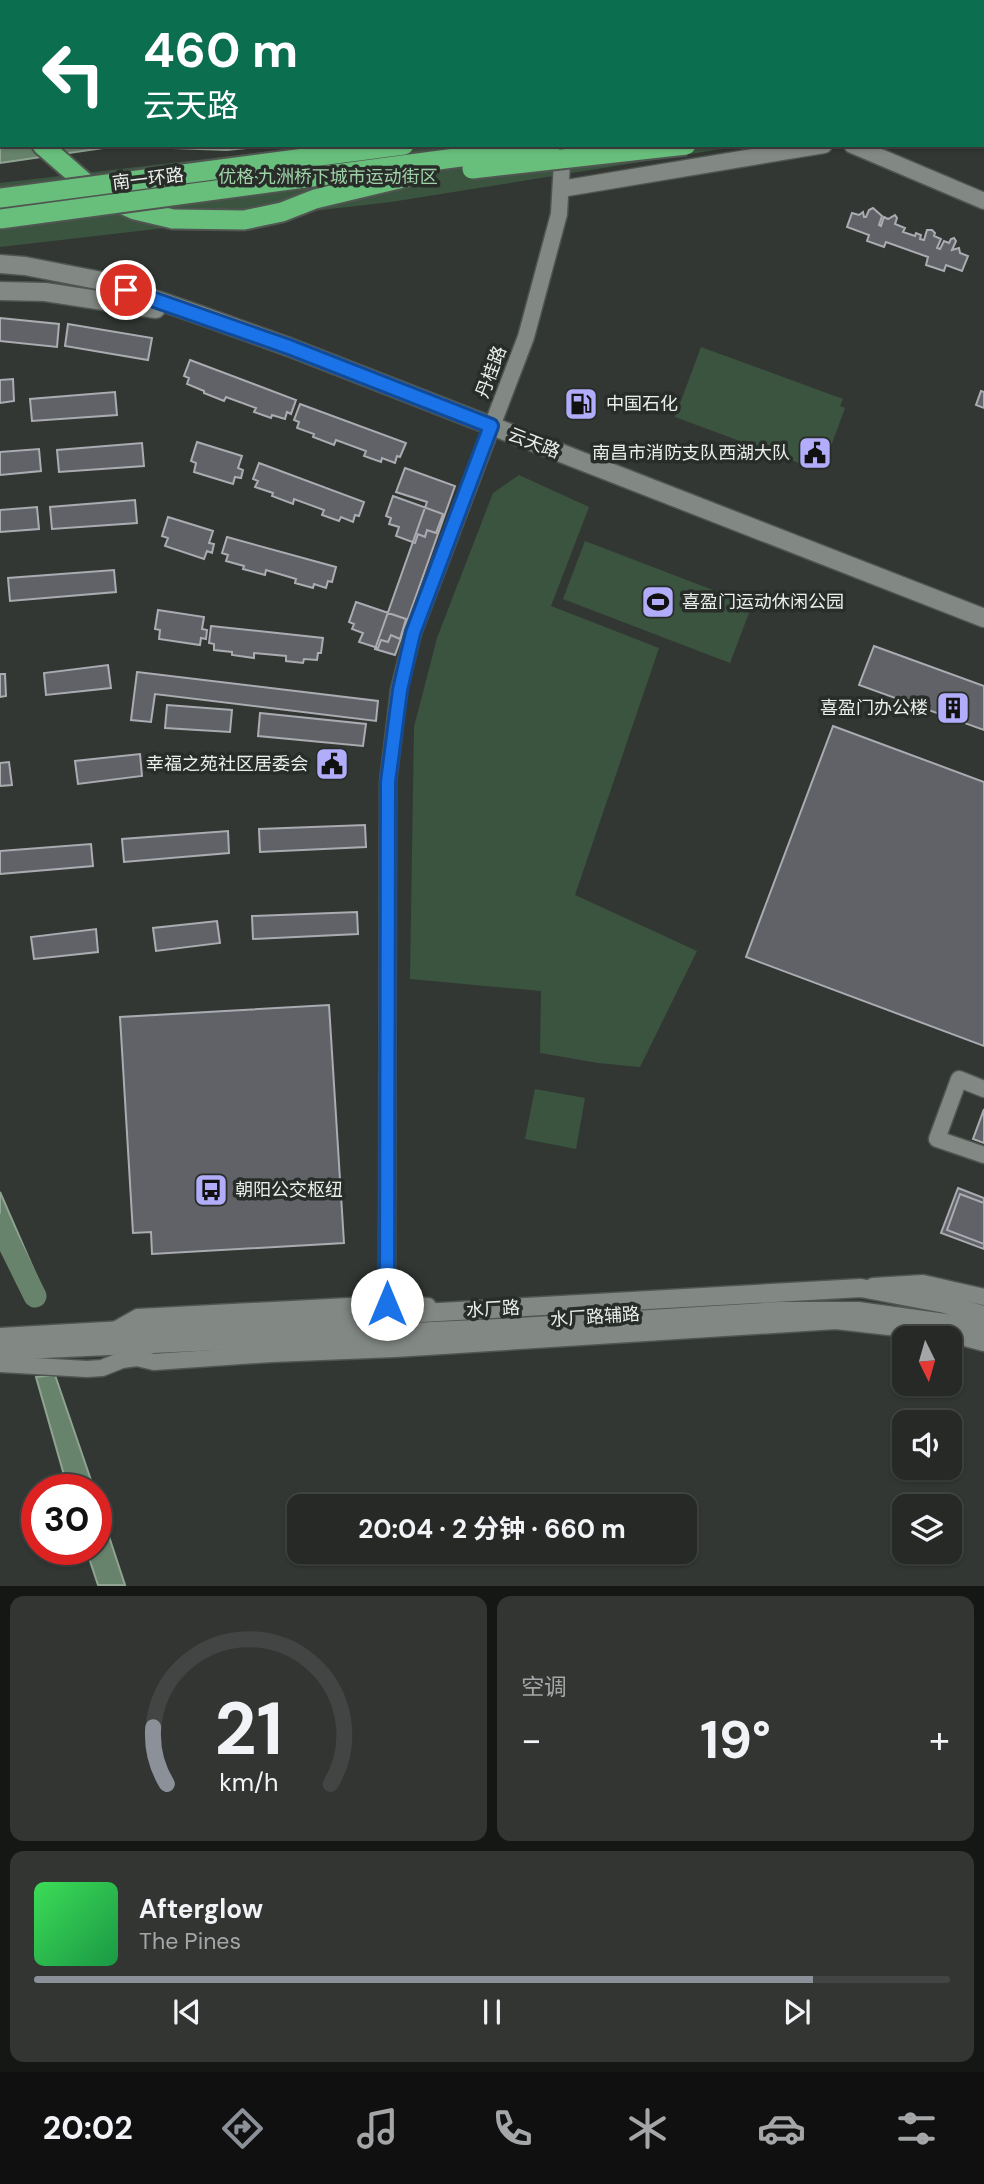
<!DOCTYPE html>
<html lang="zh">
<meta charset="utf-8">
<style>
:root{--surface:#262926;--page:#323532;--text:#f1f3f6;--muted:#a4a6a7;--line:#424543;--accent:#8c9099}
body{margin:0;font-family:"DM Sans","Noto Sans SC",sans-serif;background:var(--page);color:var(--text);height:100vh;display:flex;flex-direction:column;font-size:26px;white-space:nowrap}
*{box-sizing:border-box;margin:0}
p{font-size:23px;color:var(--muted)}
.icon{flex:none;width:38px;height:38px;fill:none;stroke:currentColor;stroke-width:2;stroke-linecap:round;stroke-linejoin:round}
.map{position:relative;height:1586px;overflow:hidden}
.sheet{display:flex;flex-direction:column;gap:10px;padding:10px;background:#151715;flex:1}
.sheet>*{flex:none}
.banner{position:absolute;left:0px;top:0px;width:985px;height:147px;box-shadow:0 2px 5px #0004,0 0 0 2px var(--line);background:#0b6e4f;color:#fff;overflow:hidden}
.needle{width:46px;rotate:175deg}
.tools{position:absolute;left:892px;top:1326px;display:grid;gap:14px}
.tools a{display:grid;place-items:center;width:70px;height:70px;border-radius:14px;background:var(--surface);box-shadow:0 2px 5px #0004,0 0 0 2px var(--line);font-size:35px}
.speed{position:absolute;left:21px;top:1474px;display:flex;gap:14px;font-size:35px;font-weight:700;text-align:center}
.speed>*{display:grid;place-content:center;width:91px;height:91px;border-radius:50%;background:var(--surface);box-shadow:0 2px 5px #0004,0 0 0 2px var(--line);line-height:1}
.speed .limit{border:10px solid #d22;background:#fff;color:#111}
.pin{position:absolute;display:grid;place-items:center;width:60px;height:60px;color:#fff;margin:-30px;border:4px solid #fff;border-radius:50%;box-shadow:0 2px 7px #0007}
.me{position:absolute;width:77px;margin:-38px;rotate:0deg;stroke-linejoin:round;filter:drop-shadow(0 0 5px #0008)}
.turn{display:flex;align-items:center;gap:24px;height:147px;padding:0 28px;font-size:32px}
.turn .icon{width:91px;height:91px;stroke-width:2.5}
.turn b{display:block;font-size:49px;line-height:60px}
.big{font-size:52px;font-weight:700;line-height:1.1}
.sheet .tile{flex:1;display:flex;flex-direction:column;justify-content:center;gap:10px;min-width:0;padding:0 24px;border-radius:14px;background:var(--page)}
.sheet .dial{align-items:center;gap:0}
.dial svg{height:182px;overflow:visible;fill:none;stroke:var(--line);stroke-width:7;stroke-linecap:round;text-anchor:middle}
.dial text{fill:var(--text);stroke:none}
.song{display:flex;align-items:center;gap:21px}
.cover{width:84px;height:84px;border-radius:10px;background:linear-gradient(135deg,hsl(130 70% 55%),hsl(140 70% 35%))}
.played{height:7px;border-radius:4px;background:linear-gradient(90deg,var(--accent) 85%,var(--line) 85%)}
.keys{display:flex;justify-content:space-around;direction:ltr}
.heat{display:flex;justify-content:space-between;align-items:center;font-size:38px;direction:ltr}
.sheet .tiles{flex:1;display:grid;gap:10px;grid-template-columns:1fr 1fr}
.tile:last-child{grid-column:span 2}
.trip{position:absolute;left:287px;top:1494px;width:410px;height:70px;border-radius:14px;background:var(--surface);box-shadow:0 2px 5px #0004,0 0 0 2px var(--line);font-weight:700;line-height:70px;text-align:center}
.dock{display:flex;height:112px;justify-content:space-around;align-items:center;background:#0f100f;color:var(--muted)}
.dock .icon{width:49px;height:49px}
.dock .on{color:var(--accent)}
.dock b{font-size:32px;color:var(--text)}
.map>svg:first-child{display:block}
</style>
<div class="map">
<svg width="984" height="1586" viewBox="0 0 984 1586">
<rect width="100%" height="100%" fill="#323733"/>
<!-- green -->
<path fill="#3b543f" d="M325 145H746L391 202 0 247V183Z
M701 347 843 399 840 406 845 408 827 457 821 455 815 469 675 417Z
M519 475 589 507 551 606 659 648 575 895 697 951 640 1067 598 1063 540 1053 541 991 410 979 414 727 437 638 493 493Z
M585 541 752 605 730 663 563 599Z
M535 1089 585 1098 576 1149 525 1139Z"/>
<!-- water -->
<path fill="#67836b" stroke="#8fa392" stroke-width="2" d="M209 0H984V46V2H181Z
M0 22H2V145H276L227 150 117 146 0 163Z
M0 1192 43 1291 25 1293 0 1248Z
M55 1375 94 1489H68L36 1377Z
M96 1497 125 1585H98L86 1549H96Z"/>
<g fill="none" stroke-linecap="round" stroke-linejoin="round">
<!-- river -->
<path stroke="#67836b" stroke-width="23" d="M0 1225 35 1296"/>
</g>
<!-- building -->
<path fill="#616168" stroke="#ababb2" stroke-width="2" d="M873 208 882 216 879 225 881 226 884 217 888 219 895 215 897 218 895 224 905 228 903 232 915 236 916 233 921 235 920 239 924 240 927 230H932L935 233 934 236 941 239 937 248 940 249 944 241 949 243 951 239 954 238 956 241 952 250 959 248 960 253 968 256 962 271 946 265 944 271 926 265 928 257 886 242 884 247 867 241 869 235 847 227 852 213 859 215 863 212 864 217H866L869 210Z
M0 318 59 324 57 347 0 341Z
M68 324 152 338 148 360 65 346Z
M190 360 296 400 291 414 287 412 285 419 272 415 271 418 254 412 256 408 226 397 224 401 204 393V391L187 384 189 378 184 376Z
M13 379 14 401 0 403V380Z
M981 391 984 392V408L976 405Z
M115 392 117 415 32 421 30 399Z
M300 404 406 443 400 457 397 456 395 463 382 458 381 462 364 456 366 451 336 440 334 445 313 437 314 434 297 428 299 422 294 420Z
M197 442 242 456 238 468 243 470 241 478 235 477 233 484 194 472 196 463 191 461Z
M142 443 144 466 59 472 57 450Z
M39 449 41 471 0 475V452Z
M259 463 364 502 359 516 355 515 353 522 341 517 339 521 322 515 324 510 294 499 293 504 272 496 273 493 255 487 258 481 253 479Z
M405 468 455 486 395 655 375 649 427 502 396 492Z
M393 496 443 514 436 533 427 530 425 537 418 534 415 543 396 536 399 527 389 524 391 518 386 516Z
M135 500 137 523 52 529 50 507Z
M37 507 39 529 0 532V510Z
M168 517 213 531 209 543 214 544 212 553 207 551 204 559 165 546 168 538 162 536Z
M227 537 336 567 332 582 328 581 326 588 314 584 313 588 295 583 296 579 266 570 265 575 243 569 244 566 226 561 228 555 222 553Z
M114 570 116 592 10 601 8 578Z
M356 602 406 619 400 639 391 635 388 642 381 640 378 648 359 642 363 633 352 629 354 624 349 622Z
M158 610 204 617 202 629 207 630 206 639 201 638 200 645 159 639 160 630 155 629Z
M211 626 323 638 321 653H318L317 660 304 659 303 663 286 661V656L254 653V658L232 655V652L214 650V644L209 643Z
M874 646 984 686V730L859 685Z
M108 665 111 688 46 695 44 673Z
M137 672 378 701 376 721 155 694 151 722 131 720Z
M0 674H5L6 696 0 697Z
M167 705 232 710 230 732 165 728Z
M260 713 366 724 363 746 258 736Z
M833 726 984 782V1046L746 957Z
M140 754 142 776 78 784 75 761Z
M9 762 12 785 0 786V763Z
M365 825 366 847 260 852 259 829Z
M228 831 229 853 124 862 122 839Z
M91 844 93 866 0 874V851Z
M357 912 358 934 253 939 252 916Z
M217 921 220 943 156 951 153 928Z
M96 929 98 952 34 959 31 937Z
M329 1005 344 1243 152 1254 151 1232 133 1233 120 1017Z
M984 1109V1143L973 1139Z
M958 1188 984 1198V1249L941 1233Z
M960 1194 984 1203V1244L947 1230Z"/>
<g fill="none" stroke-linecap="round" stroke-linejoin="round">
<defs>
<path id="minor" d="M568 2V0
M852 145 984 201
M561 189 824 145
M984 1089 959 1079 937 1139 984 1155
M873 1286 923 1283 984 1297
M387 1315 388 782 399 690 413 633 526 337 559 214 563 145
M115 1330 138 1317 387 1304 428 1306
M0 1364 87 1369 102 1368 122 1360 137 1358 154 1362 272 1354 395 1349 836 1321 950 1334 984 1343"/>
<path id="tertiary" d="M200 315 289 347 984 618
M0 1337 861 1288 945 1304 984 1315
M0 1351 519 1327 780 1311H858L945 1323 984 1332"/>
<path id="secondary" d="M0 264 25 266 102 281 200 315
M0 291 45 292 156 309"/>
<path id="trunk" d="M984 85V84
M0 110 2 112
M42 145 97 193 135 210 173 219"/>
</defs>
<!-- minor casing -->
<use href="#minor" stroke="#505551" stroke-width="19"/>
<!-- tertiary casing -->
<use href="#tertiary" stroke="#505551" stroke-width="21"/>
<!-- secondary casing -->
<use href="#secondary" stroke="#505551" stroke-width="21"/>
<!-- trunk casing -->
<use href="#trunk" stroke="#505551" stroke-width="23"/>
<!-- minor -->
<use href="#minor" stroke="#828883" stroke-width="16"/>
<!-- tertiary -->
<use href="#tertiary" stroke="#828883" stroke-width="18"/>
<!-- secondary -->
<use href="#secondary" stroke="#828883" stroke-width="18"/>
<!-- trunk -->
<use href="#trunk" stroke="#68bf7c" stroke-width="19"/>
<defs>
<path id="trunk-bridge" d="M472 169 686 145
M0 198 404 145
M0 219 551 145
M173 219 244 220 282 212 315 199 407 177"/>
</defs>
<!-- trunk-bridge casing -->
<use href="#trunk-bridge" stroke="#505551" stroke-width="23" stroke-linecap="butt"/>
<!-- trunk-bridge -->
<use href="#trunk-bridge" stroke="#68bf7c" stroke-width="19"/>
</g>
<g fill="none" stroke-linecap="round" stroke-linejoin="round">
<defs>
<path id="route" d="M126 290 289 347 491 426 413 633 400 690 388 782 387 1304"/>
</defs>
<!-- route casing -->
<use href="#route" stroke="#114b97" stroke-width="18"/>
<!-- route -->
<use href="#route" stroke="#1a73e8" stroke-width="12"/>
</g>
<!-- icons -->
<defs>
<symbol id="fuel-square" viewBox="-11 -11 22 22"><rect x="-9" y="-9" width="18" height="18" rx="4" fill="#b1adfa" stroke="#282d29"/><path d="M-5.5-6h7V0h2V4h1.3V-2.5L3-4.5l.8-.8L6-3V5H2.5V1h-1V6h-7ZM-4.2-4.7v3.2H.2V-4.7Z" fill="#111"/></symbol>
<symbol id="civic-square" viewBox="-11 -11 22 22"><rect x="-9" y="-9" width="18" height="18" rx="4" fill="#b1adfa" stroke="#282d29"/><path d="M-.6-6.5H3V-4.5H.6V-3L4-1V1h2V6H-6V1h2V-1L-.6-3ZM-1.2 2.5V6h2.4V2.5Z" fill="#111"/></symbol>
<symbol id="stadium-square" viewBox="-11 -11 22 22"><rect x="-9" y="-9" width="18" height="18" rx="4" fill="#b1adfa" stroke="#282d29"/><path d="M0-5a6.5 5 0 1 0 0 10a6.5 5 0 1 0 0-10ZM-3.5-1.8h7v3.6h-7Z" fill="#111"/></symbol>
<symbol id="building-square" viewBox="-11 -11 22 22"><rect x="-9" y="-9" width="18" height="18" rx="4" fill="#b1adfa" stroke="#282d29"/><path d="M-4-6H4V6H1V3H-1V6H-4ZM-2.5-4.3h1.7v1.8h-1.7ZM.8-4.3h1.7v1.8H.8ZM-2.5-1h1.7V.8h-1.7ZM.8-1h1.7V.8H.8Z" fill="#111"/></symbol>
<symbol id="bus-square" viewBox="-11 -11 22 22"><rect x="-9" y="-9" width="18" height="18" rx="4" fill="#b1adfa" stroke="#282d29"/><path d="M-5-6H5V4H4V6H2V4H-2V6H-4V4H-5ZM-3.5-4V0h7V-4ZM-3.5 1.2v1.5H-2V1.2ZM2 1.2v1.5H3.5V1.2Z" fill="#111"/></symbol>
</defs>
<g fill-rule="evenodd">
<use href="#fuel-square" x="562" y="385" width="38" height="38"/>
<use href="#civic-square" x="796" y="434" width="38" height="38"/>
<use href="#stadium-square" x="639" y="583" width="38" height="38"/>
<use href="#building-square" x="934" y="689" width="38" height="38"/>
<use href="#civic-square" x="313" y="745" width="38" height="38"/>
<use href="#bus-square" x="192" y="1171" width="38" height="38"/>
</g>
<g text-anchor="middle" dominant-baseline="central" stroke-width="7" stroke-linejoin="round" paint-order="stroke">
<!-- park labels -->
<g font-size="18" fill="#a0d2a8" stroke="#282d29">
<text x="328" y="177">优格·九洲桥下城市运动街区</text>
</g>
<!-- street labels -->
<g font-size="18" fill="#ebefec" stroke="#282d29">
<text transform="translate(148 179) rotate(-7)">南一环路</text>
<text transform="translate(491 372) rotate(-69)">丹桂路</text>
<text transform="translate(534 443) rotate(21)">云天路</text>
<text transform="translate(493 1309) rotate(-3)">水厂路</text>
<text transform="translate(595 1317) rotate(-4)">水厂路辅路</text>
</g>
<!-- poi labels -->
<g font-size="18" fill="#ebefec" stroke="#282d29" text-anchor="start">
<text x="606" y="404">中国石化</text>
<text x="790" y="453" text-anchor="end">南昌市消防支队西湖大队</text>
<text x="682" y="602">喜盈门运动休闲公园</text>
<text x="928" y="708" text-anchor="end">喜盈门办公楼</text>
<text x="308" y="764" text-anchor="end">幸福之苑社区居委会</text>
<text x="235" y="1190">朝阳公交枢纽</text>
</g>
</g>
</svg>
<div class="tools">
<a><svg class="needle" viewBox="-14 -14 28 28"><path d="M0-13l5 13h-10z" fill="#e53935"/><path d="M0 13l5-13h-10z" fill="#a4a6a7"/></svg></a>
<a><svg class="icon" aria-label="sound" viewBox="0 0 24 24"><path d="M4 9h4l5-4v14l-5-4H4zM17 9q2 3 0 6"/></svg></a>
<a><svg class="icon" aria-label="layers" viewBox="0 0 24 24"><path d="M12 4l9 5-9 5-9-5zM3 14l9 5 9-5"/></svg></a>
</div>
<div class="speed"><div class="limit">30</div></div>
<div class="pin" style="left:126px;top:290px;background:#d93025"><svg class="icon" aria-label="arrive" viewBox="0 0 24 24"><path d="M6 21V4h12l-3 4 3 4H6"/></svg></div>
<svg class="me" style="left:387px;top:1304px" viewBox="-20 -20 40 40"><circle r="19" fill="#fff"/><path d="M0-13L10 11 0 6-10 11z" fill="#1a73e8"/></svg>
<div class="trip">20:04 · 2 分钟 · 660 m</div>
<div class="banner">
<div class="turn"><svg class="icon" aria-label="left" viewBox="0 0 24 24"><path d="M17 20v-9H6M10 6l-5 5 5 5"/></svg><div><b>460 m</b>云天路</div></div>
</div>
</div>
<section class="sheet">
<div class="tiles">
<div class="tile dial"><svg viewBox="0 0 100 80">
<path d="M14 69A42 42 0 1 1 86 69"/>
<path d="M14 69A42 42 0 0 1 8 44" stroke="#8c9099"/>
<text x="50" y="56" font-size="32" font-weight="700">21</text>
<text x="50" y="72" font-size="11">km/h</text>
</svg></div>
<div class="tile"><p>空调</p>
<div class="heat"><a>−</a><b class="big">19°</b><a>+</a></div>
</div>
<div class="tile">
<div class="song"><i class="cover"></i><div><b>Afterglow</b><p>The Pines</p></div></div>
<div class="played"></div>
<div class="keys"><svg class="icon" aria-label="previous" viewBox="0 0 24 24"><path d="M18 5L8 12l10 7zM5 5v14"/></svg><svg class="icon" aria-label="pause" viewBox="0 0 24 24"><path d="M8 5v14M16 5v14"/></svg><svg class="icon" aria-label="next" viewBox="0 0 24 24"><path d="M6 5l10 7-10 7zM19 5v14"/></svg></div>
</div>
</div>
</section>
<nav class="dock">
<b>20:02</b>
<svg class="icon on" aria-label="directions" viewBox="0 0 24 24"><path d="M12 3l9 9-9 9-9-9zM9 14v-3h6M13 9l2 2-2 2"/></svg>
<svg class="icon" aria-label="music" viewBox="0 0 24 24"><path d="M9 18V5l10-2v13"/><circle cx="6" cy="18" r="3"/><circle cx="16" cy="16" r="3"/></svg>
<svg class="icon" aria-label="phone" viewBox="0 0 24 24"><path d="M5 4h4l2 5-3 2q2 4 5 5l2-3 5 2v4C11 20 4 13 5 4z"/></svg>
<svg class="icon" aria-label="climate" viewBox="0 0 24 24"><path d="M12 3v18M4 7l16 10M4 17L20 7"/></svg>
<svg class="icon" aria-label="car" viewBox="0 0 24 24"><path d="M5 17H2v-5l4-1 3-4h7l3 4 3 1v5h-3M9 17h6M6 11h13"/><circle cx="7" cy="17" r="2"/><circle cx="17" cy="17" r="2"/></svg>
<svg class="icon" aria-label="filters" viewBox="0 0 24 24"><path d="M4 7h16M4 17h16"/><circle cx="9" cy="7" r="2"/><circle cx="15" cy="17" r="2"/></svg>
</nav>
